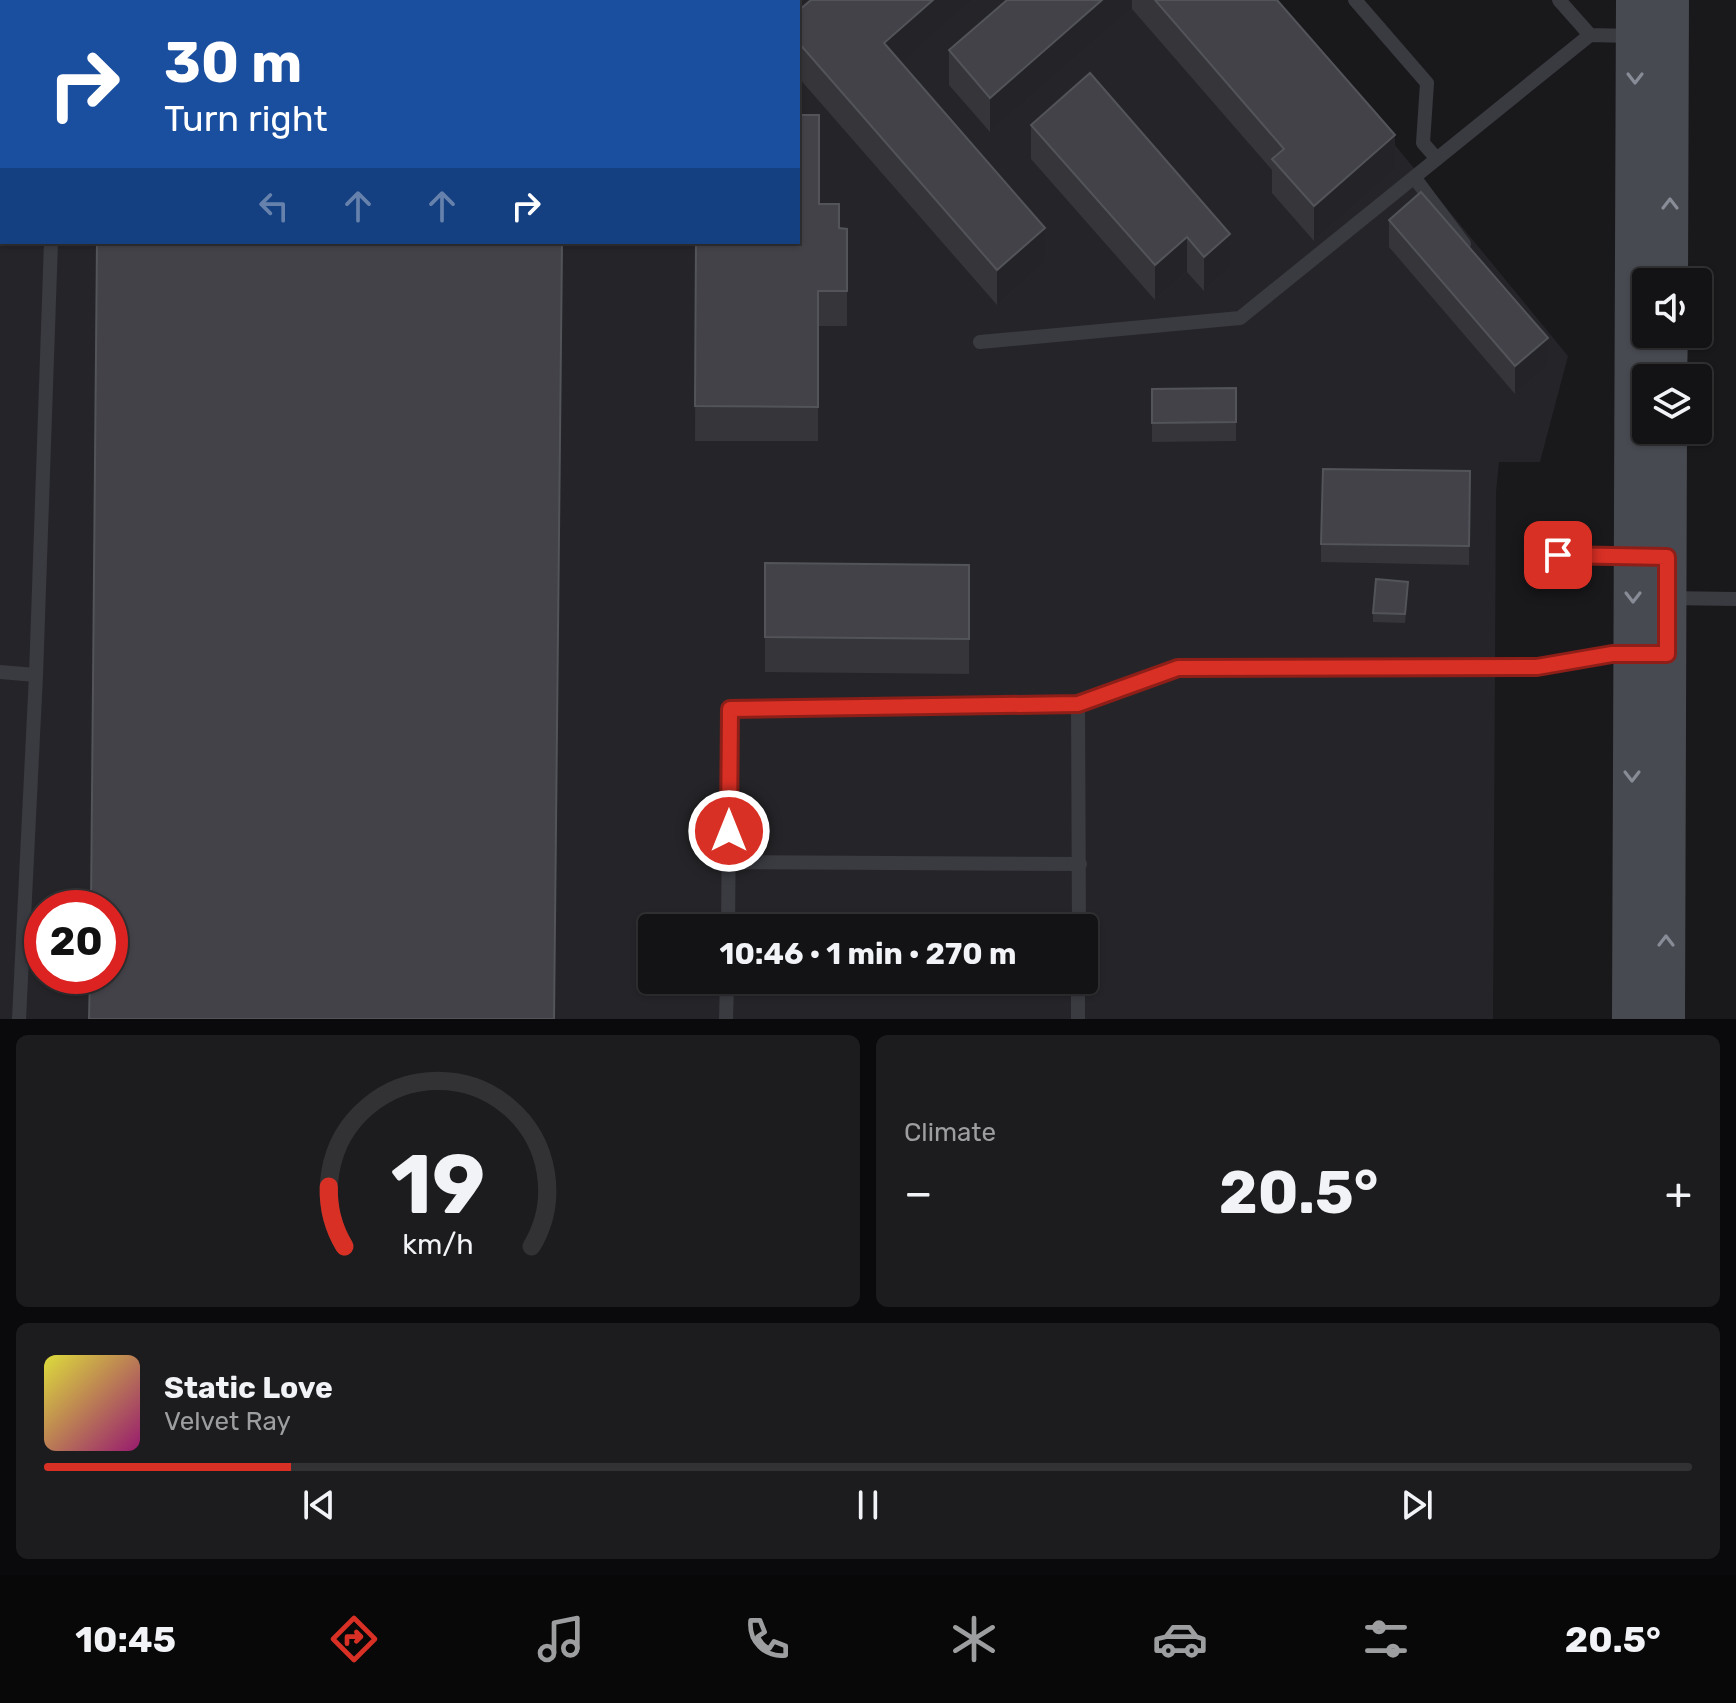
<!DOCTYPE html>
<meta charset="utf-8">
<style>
:root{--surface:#131315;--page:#1c1c1e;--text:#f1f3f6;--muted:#9d9ea0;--line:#323234;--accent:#d93025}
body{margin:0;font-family:Rubik,sans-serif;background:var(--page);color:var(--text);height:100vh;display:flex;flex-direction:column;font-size:30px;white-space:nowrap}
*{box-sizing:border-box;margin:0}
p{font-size:26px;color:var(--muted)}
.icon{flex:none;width:44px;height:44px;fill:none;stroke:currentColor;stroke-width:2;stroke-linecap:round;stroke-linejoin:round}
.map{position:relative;height:1019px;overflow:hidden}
.drawer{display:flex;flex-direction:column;gap:16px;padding:16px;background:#0a0a0c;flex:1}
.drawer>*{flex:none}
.top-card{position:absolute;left:0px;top:0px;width:800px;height:244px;box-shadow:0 2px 6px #0004,0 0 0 2px var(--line);background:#1a4fa0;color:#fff;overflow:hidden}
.buttons{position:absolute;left:1632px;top:268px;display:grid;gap:16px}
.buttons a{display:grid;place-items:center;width:80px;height:80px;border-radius:8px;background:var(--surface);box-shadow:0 2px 6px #0004,0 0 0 2px var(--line);font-size:40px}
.speed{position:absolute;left:24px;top:890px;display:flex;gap:16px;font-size:40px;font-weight:700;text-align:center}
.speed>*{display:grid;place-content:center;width:104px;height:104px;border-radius:50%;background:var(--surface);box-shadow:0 2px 6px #0004,0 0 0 2px var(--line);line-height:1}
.speed .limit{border:12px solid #d22;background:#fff;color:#111}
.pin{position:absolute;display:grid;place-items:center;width:68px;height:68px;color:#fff;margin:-34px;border-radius:16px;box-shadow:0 4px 12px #0006}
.me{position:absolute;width:88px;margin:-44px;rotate:0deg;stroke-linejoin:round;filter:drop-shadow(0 0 6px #0008)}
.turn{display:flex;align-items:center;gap:28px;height:168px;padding:0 32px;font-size:36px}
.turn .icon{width:104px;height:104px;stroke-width:2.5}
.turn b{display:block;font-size:56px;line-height:68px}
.lanes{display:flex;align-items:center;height:76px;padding:0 32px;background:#0003;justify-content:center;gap:40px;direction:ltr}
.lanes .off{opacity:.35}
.big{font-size:60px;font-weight:700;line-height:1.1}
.drawer .widget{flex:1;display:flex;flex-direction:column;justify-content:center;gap:12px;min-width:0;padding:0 28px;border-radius:12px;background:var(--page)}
.drawer .dial{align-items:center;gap:0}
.dial svg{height:208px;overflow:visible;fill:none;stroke:var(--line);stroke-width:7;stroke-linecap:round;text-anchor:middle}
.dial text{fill:var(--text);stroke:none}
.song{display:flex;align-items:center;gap:24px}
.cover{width:96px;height:96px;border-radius:12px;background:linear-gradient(135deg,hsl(60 70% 55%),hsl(320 70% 35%))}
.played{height:8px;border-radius:4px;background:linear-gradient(90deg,var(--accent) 15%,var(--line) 15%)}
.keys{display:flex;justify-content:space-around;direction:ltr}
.heat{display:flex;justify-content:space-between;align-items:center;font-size:44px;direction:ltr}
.drawer .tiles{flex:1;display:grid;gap:16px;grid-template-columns:1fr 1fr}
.widget:last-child{grid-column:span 2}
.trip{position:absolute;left:638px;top:914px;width:460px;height:80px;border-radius:8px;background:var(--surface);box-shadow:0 2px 6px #0004,0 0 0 2px var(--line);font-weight:700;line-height:80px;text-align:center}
.tab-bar{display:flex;height:128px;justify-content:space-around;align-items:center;background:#080808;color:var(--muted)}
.tab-bar .icon{width:56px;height:56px}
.tab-bar .current{color:var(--accent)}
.tab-bar b{font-size:36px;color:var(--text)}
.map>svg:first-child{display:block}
</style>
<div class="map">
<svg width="1736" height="1019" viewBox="0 0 1736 1019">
<rect width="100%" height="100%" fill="#19191c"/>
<!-- built -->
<path fill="#252529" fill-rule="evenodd" d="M0 0H1276L1568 356 1540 462H1499L1496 492 1493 1019H0ZM2 2H798V242H2ZM42 908H110V976H42ZM652 928H1084V980H652Z"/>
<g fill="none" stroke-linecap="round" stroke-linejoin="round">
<!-- lane -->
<path stroke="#3a3b41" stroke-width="14" d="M1355 0 1427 83 1423 143 1437 159
M1559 0 1590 35 1633 36
M28 2V0
M767 2V0
M1414 177 1464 244
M980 342 1240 318 1590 35
M1533 555 1631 557
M1667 598 1736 599
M0 672 36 675
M1078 704 1079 928
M729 862 1080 864
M728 928 730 709 1078 704 1178 668 1537 667 1580 658 1632 654
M19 1019 36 675 51 242
M726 1019 727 980
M1078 1019V980"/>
<!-- secondary -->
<path stroke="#484a51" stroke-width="38" d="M1669 282 1670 0
M1668 378 1669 334
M1631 1019 1635 0
M1666 1019 1668 430"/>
</g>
<!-- wall -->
<path fill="#35353a" d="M811 0H973L901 62 1045 263 997 305 798 77V11Z
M1007 0H1277L1395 170 1314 241 1272 193V170L1132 9 990 132 949 85V50Z
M1031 125 1230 268 1204 291 1187 272 1155 300 1031 159Z
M819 204 839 228 847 229V326H818V441H695L696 242Z
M1389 220 1548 366 1515 394 1389 247Z
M1236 388V441L1152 442V389Z
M1470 471 1469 565 1321 562V544Z
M765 563 969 565V674L765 672Z
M1408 591 1405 623 1373 622V613Z"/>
<!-- shaded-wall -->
<path fill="#242428" d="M933 0H973L884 77V43Z
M1102 0H1132V9L990 132V98Z
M1395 135V170L1314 241V206Z
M1045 228V263L997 305V270Z
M1230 234V268L1204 291V257Z
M1187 237V272L1155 300V265Z
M1548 338V366L1515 394V366Z"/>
<!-- building -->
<path fill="#424248" stroke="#52545a" stroke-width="2" d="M59 0H565V2H59Z
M696 0H735V2H696Z
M811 0H933L884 43 1045 228 997 270 798 42V11Z
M1007 0H1102L990 98 949 50Z
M1155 0H1277L1395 135 1314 206 1272 159 1284 149Z
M1090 73 1230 234 1204 257 1187 237 1155 265 1031 125Z
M798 115H819V204H839V228L847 229V291H818V407L695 406 696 242H798Z
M1421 192 1548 338 1515 366 1389 220Z
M97 242H562L554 1019H89L90 976H110V908H91Z
M1236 388V422L1152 423V389Z
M1323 469 1470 471 1469 546 1321 544Z
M765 563 969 565V639L765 637Z
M1376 579 1408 582 1405 614 1373 613Z"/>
<!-- one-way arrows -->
<defs><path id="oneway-chevron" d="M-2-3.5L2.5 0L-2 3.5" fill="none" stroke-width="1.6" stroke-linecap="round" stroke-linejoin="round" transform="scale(2)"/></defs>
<g stroke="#888c97">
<use href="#oneway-chevron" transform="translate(1635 78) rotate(90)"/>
<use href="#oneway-chevron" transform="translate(1670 204) rotate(-90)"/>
<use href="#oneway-chevron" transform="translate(1633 597) rotate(90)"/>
<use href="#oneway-chevron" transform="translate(1632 776) rotate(90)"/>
<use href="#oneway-chevron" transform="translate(1666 941) rotate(-90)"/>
</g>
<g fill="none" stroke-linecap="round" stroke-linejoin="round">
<defs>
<path id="route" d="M729 831 730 709 1078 704 1178 668 1537 667 1612 654H1667V557L1558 555"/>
</defs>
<!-- route casing -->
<use href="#route" stroke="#8d1f18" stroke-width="20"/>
<!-- route -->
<use href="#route" stroke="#d93025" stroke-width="14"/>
</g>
</svg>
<div class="buttons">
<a><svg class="icon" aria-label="sound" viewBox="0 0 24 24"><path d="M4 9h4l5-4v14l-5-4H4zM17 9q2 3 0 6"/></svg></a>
<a><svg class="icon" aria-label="layers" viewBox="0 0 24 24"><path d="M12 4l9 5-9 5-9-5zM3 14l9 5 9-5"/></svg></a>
</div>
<div class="speed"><div class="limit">20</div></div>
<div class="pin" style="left:1558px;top:555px;background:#d93025"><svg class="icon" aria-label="arrive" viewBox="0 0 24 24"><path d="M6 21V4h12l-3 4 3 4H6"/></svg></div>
<svg class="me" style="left:729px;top:831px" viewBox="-20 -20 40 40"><circle r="17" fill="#d93025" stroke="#fff" stroke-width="3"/><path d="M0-11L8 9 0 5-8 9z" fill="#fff"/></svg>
<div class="trip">10:46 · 1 min · 270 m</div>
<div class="top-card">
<div class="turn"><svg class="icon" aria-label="right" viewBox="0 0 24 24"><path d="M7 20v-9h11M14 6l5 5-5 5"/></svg><div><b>30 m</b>Turn right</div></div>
<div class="lanes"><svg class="icon off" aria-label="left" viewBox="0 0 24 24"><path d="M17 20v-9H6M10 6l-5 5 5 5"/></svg><svg class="icon off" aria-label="ahead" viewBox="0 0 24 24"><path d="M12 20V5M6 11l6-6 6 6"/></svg><svg class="icon off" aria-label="ahead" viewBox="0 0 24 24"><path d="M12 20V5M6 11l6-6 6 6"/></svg><svg class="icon" aria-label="right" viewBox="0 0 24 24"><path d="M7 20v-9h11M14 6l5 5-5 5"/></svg></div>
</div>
</div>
<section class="drawer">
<div class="tiles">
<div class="widget dial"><svg viewBox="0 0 100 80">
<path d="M14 69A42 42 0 1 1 86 69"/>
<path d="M14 69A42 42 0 0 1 8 46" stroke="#d93025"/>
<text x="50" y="56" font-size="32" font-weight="700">19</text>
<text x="50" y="72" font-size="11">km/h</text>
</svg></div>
<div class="widget"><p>Climate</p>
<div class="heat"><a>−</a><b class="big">20.5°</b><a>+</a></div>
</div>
<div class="widget">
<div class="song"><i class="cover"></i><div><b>Static Love</b><p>Velvet Ray</p></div></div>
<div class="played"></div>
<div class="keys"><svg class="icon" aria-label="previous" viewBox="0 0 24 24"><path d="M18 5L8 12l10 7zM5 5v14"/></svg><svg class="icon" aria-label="pause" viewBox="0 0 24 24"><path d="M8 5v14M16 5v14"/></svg><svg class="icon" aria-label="next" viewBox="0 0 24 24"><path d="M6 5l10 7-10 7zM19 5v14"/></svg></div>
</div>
</div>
</section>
<nav class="tab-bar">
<b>10:45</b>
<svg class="icon current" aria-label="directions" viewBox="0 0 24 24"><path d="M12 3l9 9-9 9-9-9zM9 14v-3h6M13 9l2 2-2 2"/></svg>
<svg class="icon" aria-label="music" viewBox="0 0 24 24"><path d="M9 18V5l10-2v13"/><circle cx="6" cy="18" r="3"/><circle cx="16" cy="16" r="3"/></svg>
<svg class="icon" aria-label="phone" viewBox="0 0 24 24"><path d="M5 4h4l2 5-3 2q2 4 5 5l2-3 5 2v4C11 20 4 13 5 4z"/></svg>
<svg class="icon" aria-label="climate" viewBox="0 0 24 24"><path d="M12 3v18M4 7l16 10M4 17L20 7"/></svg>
<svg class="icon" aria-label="car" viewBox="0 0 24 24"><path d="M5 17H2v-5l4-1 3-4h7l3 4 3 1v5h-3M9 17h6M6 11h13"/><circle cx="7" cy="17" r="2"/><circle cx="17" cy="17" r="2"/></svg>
<svg class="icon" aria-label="filters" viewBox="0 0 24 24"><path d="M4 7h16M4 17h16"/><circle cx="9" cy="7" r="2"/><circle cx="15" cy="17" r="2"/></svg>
<b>20.5°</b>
</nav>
